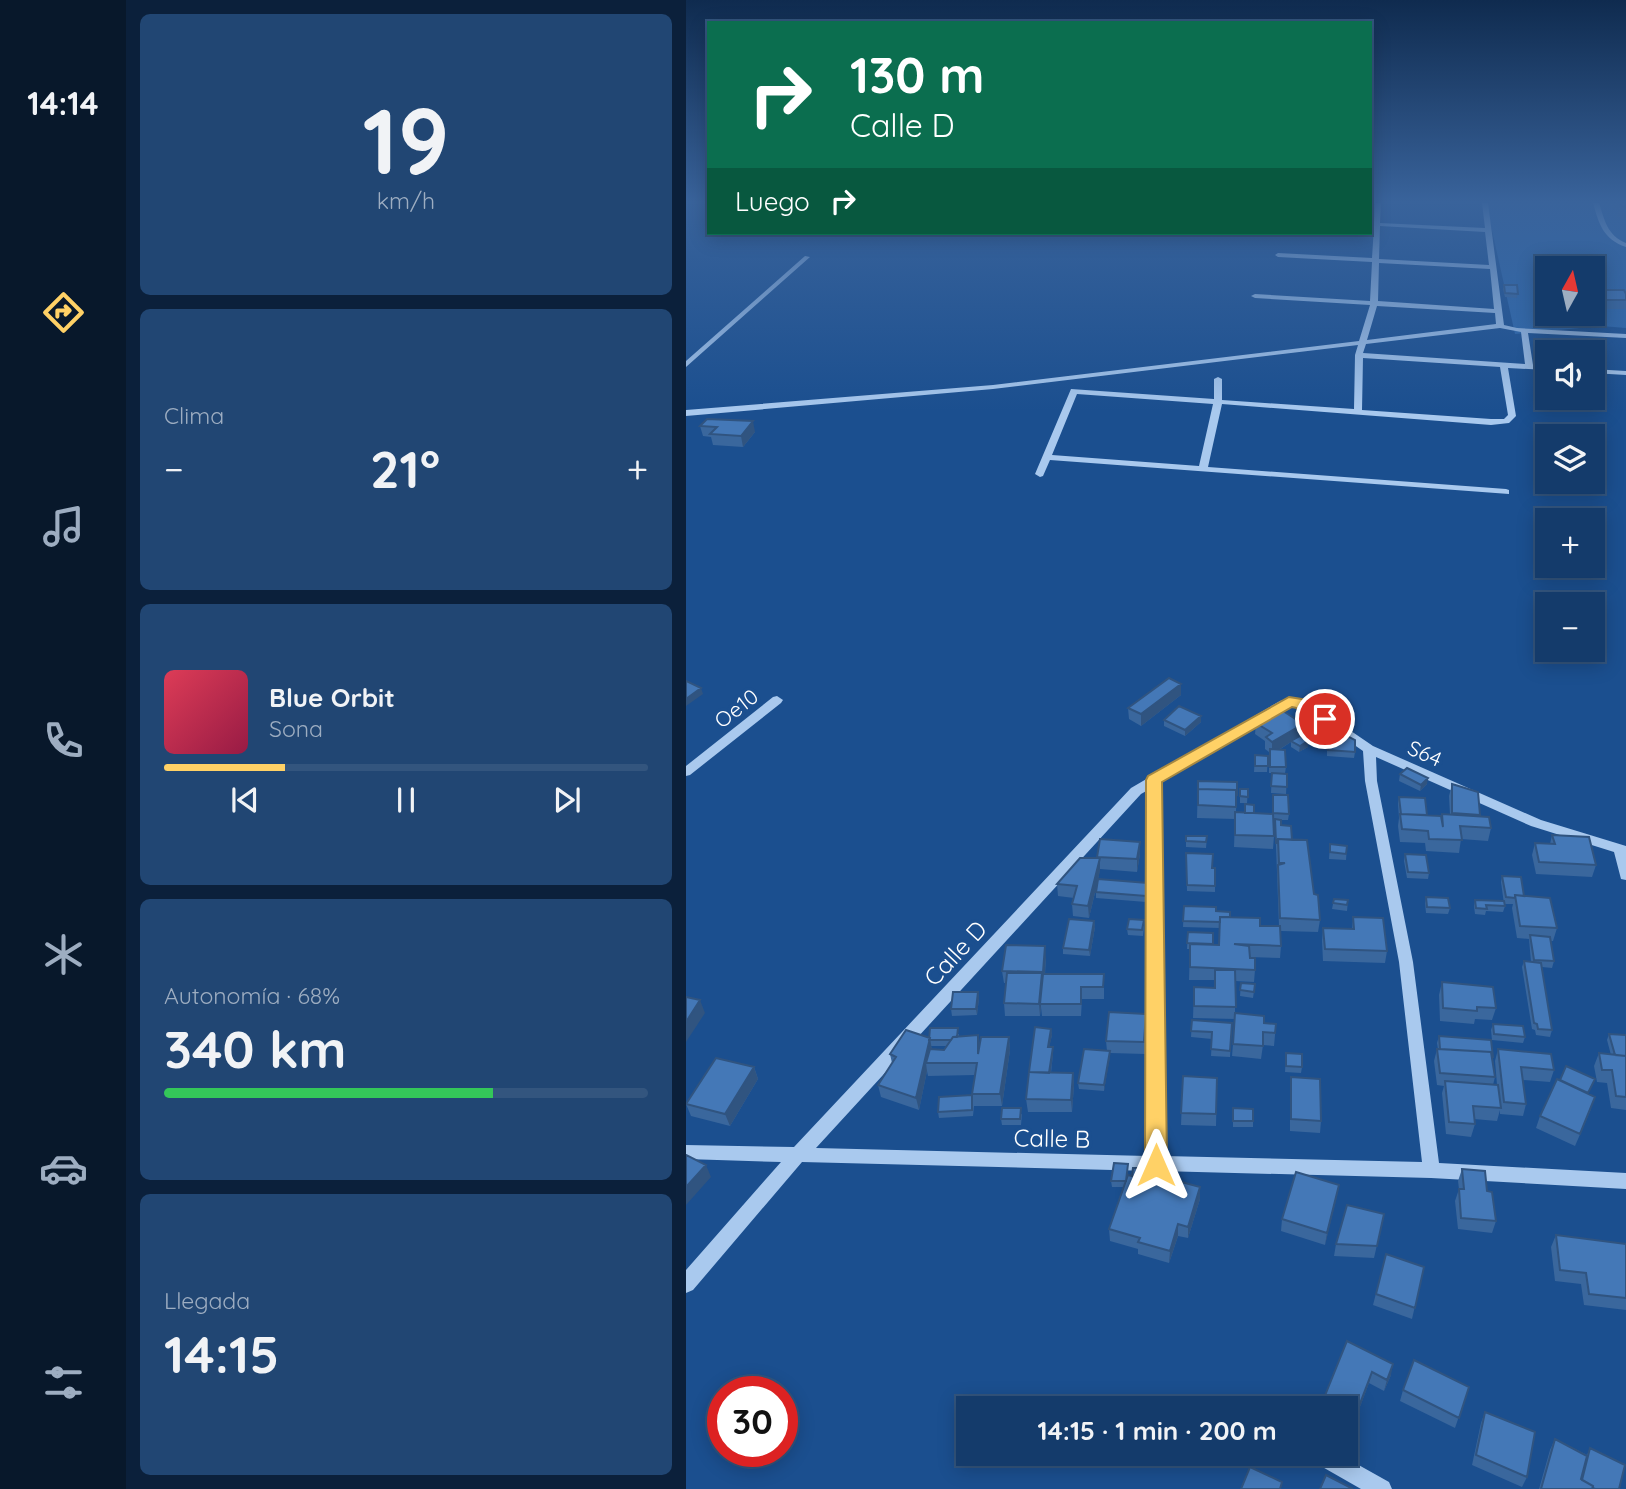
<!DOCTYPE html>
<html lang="es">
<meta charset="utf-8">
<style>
:root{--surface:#143b6b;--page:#214673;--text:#f1f3f6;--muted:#9dadc1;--line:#33557e;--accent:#ffd166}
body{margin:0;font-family:Quicksand,sans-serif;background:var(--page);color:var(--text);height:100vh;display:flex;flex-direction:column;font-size:26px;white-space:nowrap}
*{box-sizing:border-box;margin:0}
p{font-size:23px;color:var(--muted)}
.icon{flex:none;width:38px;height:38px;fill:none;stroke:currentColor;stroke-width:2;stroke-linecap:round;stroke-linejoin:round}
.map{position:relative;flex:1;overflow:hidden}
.details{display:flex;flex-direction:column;gap:14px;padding:14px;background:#0b203b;width:560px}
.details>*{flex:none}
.guide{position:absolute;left:21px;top:21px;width:665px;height:214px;border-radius:0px;box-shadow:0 4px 18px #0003,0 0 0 2px var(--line);background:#0b6e4f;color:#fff;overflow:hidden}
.needle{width:46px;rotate:8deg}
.buttons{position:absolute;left:849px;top:256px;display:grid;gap:14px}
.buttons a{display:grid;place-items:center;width:70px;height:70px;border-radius:0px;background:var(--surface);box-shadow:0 4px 18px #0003,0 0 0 2px var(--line);font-size:35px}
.speed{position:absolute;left:21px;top:1376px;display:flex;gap:14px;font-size:35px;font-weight:700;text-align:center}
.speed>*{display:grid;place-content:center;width:91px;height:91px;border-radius:50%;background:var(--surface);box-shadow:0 4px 18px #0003,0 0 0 2px var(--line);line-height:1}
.speed .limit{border:10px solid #d22;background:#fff;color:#111}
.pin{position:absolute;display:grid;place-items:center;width:60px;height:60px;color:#fff;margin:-30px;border:4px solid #fff;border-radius:50%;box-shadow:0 2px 7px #0007}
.me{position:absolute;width:77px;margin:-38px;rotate:0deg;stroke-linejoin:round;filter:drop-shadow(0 0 5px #0008)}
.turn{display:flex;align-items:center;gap:24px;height:147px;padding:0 28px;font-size:32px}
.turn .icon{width:91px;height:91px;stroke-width:2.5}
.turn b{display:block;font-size:49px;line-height:60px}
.then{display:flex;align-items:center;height:66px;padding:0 28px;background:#0003;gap:14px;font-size:26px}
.big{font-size:52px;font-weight:800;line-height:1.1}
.details .tile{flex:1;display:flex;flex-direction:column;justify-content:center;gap:10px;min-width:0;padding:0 24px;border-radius:10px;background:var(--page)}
.details .dial{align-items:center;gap:0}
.dial b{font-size:91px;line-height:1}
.song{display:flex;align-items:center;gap:21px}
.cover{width:84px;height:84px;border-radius:10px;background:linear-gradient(135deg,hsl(350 70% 55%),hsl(340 70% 35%))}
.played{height:7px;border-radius:4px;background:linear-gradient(90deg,var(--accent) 25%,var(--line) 25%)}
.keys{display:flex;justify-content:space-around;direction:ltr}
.heat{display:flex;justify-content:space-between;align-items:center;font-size:38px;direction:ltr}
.charge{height:10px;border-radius:5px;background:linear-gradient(90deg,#34c759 68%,var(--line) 0)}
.trip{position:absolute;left:270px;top:1396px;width:402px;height:70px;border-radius:0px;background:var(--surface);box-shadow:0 4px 18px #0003,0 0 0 2px var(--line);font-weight:800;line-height:70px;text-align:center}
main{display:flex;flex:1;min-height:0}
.menu{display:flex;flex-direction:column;width:126px;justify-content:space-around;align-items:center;background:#08182b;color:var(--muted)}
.menu .icon{width:49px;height:49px}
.menu .selected{color:var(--accent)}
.menu b{font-size:32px;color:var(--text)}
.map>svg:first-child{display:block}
</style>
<main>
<nav class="menu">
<b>14:14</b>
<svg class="icon selected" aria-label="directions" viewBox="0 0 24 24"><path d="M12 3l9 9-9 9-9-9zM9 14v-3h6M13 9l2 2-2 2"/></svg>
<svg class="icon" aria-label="music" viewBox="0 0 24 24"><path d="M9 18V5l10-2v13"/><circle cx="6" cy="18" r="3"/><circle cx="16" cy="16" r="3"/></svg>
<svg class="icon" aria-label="phone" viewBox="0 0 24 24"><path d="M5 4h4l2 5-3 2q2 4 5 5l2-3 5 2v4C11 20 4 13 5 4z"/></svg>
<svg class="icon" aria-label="climate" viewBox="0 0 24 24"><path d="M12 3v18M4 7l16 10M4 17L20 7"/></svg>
<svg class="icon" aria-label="car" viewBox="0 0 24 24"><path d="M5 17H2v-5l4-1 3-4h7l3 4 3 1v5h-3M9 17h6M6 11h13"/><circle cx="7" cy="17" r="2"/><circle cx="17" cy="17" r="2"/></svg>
<svg class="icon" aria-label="filters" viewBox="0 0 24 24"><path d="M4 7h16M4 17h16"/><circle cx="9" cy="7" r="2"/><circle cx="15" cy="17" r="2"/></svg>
</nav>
<section class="details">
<div class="tile dial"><b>19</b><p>km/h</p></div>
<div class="tile"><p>Clima</p>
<div class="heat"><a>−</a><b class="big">21°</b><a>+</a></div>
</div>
<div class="tile">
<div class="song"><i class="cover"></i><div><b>Blue Orbit</b><p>Sona</p></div></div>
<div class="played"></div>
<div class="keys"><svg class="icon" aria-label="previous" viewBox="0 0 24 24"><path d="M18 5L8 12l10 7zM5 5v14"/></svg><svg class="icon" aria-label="pause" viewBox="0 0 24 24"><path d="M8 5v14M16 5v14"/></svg><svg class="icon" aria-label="next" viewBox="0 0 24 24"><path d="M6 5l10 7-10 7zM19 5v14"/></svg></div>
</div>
<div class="tile"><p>Autonomía · 68%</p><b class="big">340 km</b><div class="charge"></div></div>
<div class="tile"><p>Llegada</p><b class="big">14:15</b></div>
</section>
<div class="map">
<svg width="940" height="1489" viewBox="0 0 940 1489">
<rect width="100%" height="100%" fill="#1b4f8f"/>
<!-- green -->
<path fill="#2e69ad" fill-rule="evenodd" d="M800 203H940V328L915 326 829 334ZM861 268H906V313H861Z"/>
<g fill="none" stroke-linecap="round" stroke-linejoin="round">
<!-- minor -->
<path fill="#a9c9ee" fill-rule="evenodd" d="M689 203H695L694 223 799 228 796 203H802L818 325 831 328 940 334V338L842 333 847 365 861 366V370L822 368 830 416 823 423 805 425 536 404 522 467 820 489 823 490V494L364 460 357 476 354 477 349 474 385 389 528 399V379L532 377 536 379V400L668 409 669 355 672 345 307 389 0 416V410L307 385 673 341 684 305 569 298 565 296 569 294 684 301 686 262 592 257 589 255 592 253 686 258 688 226H684V222H688ZM694 226 799 232 803 265 693 259ZM693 263 804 269 808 309 692 301ZM691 306 809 313 810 324 681 340ZM814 328 835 332 839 364 677 353 680 344ZM677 358 814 367 822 415 818 419H805L676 410ZM391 394 527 404 513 466 366 455Z
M907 203H913C919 221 921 235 940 243V247C917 239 913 224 907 203Z
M119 256 124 257 0 367V361Z
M906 369 940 371V375L906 373Z
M91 696 97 700 95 703 4 775 0 776V766L87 697Z
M603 698 621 701 687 746 855 820 940 846V880L935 879 928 852 845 826 690 757 691 781 727 962 753 1163 940 1173V1189L745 1178 474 1171 470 1173 465 1171 116 1162 7 1290 0 1293V1270L95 1162 0 1159V1145L108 1147 445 788 594 701ZM604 706 614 707 677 751 679 781 713 962 736 1162 478 1156 474 782ZM462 790 461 1156 130 1148 455 794Z
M631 1454H653L703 1482 706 1489H675L633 1465 630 1458Z"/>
</g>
<!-- wall -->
<path fill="#3a679d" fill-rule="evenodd" d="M926 203H940V221L931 216 933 210 925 208Z
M818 285 832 294 831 298 819 297 817 289Z
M914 290 940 294V309H917L912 299Z
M21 419 69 432 57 447 27 445 25 437 17 436 14 426Z
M495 684V695L455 726 443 719 442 708Z
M478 720 515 722 499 736 478 726Z
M570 723 617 724 615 736 622 741V747L613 752 605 747V742L593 750 600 767 599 773 601 774 600 794 585 793 586 773H583V752L579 749V741L569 734Z
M633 737 669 752 668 758 641 756V747L632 743Z
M569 755 582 756 581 772H568Z
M714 774 741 784 734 791 713 781Z
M512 781 551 782 550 812 587 814V795L603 814 602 820H595V825L606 840 628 894 634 920 632 932 595 931V946L594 958 563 957 569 970 568 982 549 981V1013L578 1023 590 1024 588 1046 577 1045 575 1059 546 1056 549 1019 507 1018 508 987 528 988V980H503L504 949H501L502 932 527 945H533V928L497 927 498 906 530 911 544 917 574 926H593L589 820 588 819V836L587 849 548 847 549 819 511 818Z
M766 784 805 828 802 841 775 839 773 853 740 851 739 843 714 842 712 826 713 818 712 803 713 797 741 815 755 819 756 814 764 815 763 796Z
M554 789H562L561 803H554Z
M866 835 910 865 906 877 850 874 846 855 849 843 864 844Z
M500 836H521L520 848 500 847Z
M644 844 661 846 660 860 643 859Z
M500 853 526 868H529V892L501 891Z
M454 854 451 872 414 869 412 879 462 883 460 902 410 898V892L412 880 403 918 387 916 386 904 388 898 372 896 371 884 411 858V857Z
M719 854 743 873 742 879 721 878 718 861Z
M816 876 871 928 867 941H865L868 961 866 968 856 967 866 1030 864 1037 850 1035 849 1030 846 1029 836 967 838 961 845 962 843 939 831 938 826 908 827 904H818L815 882Z
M740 897 764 908 762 914 740 913 739 903Z
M648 899 662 900 661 911 646 909Z
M789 900 819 906 817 912 800 911 799 915 789 914 788 906Z
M667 917 701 951 699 963 637 961 636 941 637 928 666 929Z
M408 921 409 927 404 956 377 954V948Z
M458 926 457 936 442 935 441 929Z
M360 958 359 974 418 987V999H396L395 1016H356L355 1007 354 1016H319L318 1003 320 983H318L316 971Z
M756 982 810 1008 806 1020 789 1019 788 1024 754 1021 753 995Z
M555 983 569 984 567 998 554 996Z
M292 992 293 998 291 1015 266 1016 265 1009Z
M506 1020 546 1023 544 1057 525 1056 526 1039 505 1037Z
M807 1024 839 1037 837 1043 806 1040 805 1030Z
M460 1026 459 1054 424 1053 418 1091 393 1089 392 1083 421 1051 420 1041Z
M365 1029 366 1035 363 1047H367V1054L365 1073H387L388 1085 386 1112H342L340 1099Z
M273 1034V1036L294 1047 323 1037 324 1050 316 1106H288L287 1116 253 1118 252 1112 286 1095 289 1075 242 1076 241 1071 233 1110 195 1097 192 1085 206 1063 204 1054 243 1038ZM245 1046H261L258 1050H246Z
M923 1034 940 1035V1110L925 1108 921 1083 911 1082 908 1066 913 1053 925 1055 921 1040Z
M753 1036 807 1057V1060L809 1077 807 1085H811L809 1061 812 1049 868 1070 864 1082 837 1080 840 1104 837 1116 814 1114V1110L811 1121 788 1119 789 1124 785 1137 760 1134 756 1093 758 1086 751 1085 748 1061 751 1049H752L751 1043Z
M600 1053 616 1067 615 1073 599 1072Z
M68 1067 72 1079 44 1126 5 1116 0 1104Z
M497 1076 531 1078 530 1126 495 1125Z
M605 1077 635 1121 634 1133 604 1131V1089Z
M903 1094 905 1109 889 1146 850 1128 854 1116Z
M547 1108 567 1121V1127H547Z
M336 1114 335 1125H316L315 1119Z
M463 1168 462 1181 471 1183 514 1187V1199L502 1238 492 1236 483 1263 452 1254V1249L424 1241 423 1229 438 1187H426L425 1181 442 1170 441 1179Z
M776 1169 801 1191 810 1221 806 1233 772 1229 769 1201 773 1189 772 1181Z
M653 1185 639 1245 595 1231 596 1219Z
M698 1214 688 1258 648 1256 650 1244Z
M870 1235 940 1244V1310L898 1305 895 1284 869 1281 865 1247Z
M700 1254 738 1267 726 1319 687 1305Z
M661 1341 705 1375 698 1391 683 1383 667 1425 660 1422V1409H636L638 1398Z
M783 1387 769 1428 714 1401 717 1390Z
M799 1412 841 1477 836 1487 786 1465 795 1423Z
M869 1439 901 1455 904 1448 933 1489H853L864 1450Z"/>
<!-- shaded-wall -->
<path fill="#305480" d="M67 421 69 432 57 447 55 436Z
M495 684V695L455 726V714Z
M15 688 17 694 0 706V699Z
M515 716V722L499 736V730Z
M617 724 616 736 607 741H605V742L586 754V742Z
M622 741V747L613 752 614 746Z
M742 778 741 784 734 791 735 785Z
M454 842V854L451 872V859Z
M414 858V871L403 918 402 906Z
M408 921 409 927 404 956 403 950Z
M359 946 360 958 358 984 357 972Z
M356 973 357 986 354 1016 353 1004Z
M292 992 293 998 291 1015 290 1009Z
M14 1000 19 1013 0 1042V1022Z
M365 1029 366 1035 362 1053V1047Z
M323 1037 324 1050 316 1106 314 1094Z
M244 1038 246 1050 240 1063 241 1071 233 1110 230 1098Z
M367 1047V1054L363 1084V1078Z
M424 1051V1058L418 1091V1085Z
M68 1067 72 1079 44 1126 39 1114Z
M387 1073 388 1085 386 1112 385 1100Z
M20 1165 25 1177 0 1205V1187Z
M653 1185 651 1197 639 1245 641 1233Z
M514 1187V1199L502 1238V1227Z
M492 1224V1236L483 1263 484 1251Z
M707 1364 705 1375 698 1391 701 1380Z
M686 1372 683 1383 667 1425 670 1414Z"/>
<!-- building -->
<path fill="#4478b7" stroke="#305480" stroke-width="2" d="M935 203H940V208L934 204Z
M818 285H831L832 294 819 293Z
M914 290H938L940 294V300H919Z
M21 419 67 421 55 436 24 434 31 427 14 426Z
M483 678 495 684 455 714 442 708Z
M0 681 15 688 0 699Z
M493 706 515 716 499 730 478 720Z
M594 709 617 724 586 742 580 737 586 733 570 723Z
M644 727 669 740V752L642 750V741L633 737Z
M614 736 622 741 614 746 605 741Z
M584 749 599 750 600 767H584Z
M569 755 582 756V766H569Z
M721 768 742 778 735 785 714 774Z
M586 773 601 774V787L585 786Z
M512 781 551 782V795H550V790L512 789V793Z
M766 784 792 792 794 815 766 813Z
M512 789 550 790V807L512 805Z
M554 789H562V797L554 796Z
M587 795H602L603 814 587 813Z
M713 797 739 798 741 815 715 814Z
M559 804 568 805V813H559Z
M549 812 587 814 588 836 549 835Z
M714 814 755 816 757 827 756 814 803 817 805 828 774 826 776 840 743 839 742 831 716 829Z
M589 819 595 820V825L605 826 606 840 592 839 591 843H590Z
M866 835 903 837 910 865 853 862 849 843 869 844Z
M500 836H521L520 842 500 841Z
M414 839 454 842 451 859 411 857Z
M592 839 621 840 628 894 632 895 634 920 594 918 592 865 599 863H593Z
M644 844 661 846 660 854 644 852Z
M500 853 527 854 526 868H529V886L501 885Z
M719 854 740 855 743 873 722 872Z
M394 858H414L402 906 386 904 391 886 371 884Z
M816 876 835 877 838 896 829 895V898L820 897Z
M412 879 462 883 460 896 410 892Z
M829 895 864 898 871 928 834 926Z
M740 897 762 898 764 908 741 907Z
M648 899 662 900 661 905 647 903Z
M789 900 818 901 819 906 800 905 801 909 790 908Z
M498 906 530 907V911L544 912V917H534V922L497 921Z
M534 917 574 918V926H594L595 946 548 944 563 946 564 958H569V970L504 967V944L533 945Z
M667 917 697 918 701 951 639 949 637 928 668 929Z
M383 919 408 921 403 950 377 948Z
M443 919 458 920 456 930 441 929Z
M502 932 527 933V944L501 943Z
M844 935 864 937 868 961 848 960Z
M320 945 359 946 357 972 316 971Z
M838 961 855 963 866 1030 852 1029 851 1024 848 1023Z
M529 970H549L550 1007 508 1006V987L529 988Z
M321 973H356L353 1004 318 1003Z
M357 974H418L417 987H395V1004H354Z
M756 982 807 987 810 1008 791 1007V1011L757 1008Z
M555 983 569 984 568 992 554 990Z
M267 992H292L290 1009H265Z
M0 997 14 1000 0 1022Z
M423 1012 460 1014 458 1042 420 1041Z
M549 1013 578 1016V1023L590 1024 589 1033 577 1032V1046L547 1044Z
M506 1020 546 1023 544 1051 525 1049 526 1032 505 1031Z
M807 1024 837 1026 839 1037 808 1034Z
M349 1027 365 1029 362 1047H367L363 1073 343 1072Z
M244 1028H272L271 1037H267L265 1040H243Z
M220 1030 244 1038 230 1098 192 1085 210 1057 204 1054Z
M923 1034 940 1035V1056L929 1055Z
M292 1035V1054L295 1037H323L314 1094H286L291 1063H240L244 1049 258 1050 267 1037Z
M753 1036 805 1040 807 1057H806L805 1052 754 1049Z
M398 1049 424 1051 418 1085 392 1083Z
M751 1049 805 1052 809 1077 754 1073Z
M812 1049 865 1054 868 1070 835 1067 840 1104 818 1102Z
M600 1053 616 1054V1067L600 1066Z
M913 1053 940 1056V1097L930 1096 926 1070H916Z
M30 1058 68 1067 39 1114 0 1104Z
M880 1066 909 1079 902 1093 874 1080Z
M343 1072 387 1073 385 1100 340 1099Z
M497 1076 531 1078 530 1114 495 1113Z
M605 1077 634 1079 635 1121 605 1119Z
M871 1079 909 1097 894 1134 854 1116Z
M759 1081 812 1085 815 1108 787 1106 789 1124 763 1122Z
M286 1095V1110L252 1112 253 1097Z
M316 1108H335L334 1119H315Z
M547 1108 567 1109V1121H547Z
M0 1155 20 1165 0 1187Z
M428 1163 442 1164 440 1181H425Z
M447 1168H463L462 1179 453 1178 446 1176Z
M776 1169 799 1171 801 1191 806 1192 810 1221 775 1218 773 1189H778Z
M610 1172 653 1185 641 1233 596 1219Z
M442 1175 471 1183 473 1176 514 1187 502 1227 492 1224 484 1251 452 1242 454 1238 423 1229Z
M661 1205 698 1214 691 1246 650 1244Z
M870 1235 940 1244V1298L903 1294 900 1273 874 1270Z
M700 1254 738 1267 729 1308 690 1294Z
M661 1341 707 1364 701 1380 686 1372 670 1414 638 1398Z
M728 1360 783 1387 773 1418 717 1390Z
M799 1412 849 1432 841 1477 790 1455Z
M869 1439 901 1456 895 1479 907 1486 906 1489H855Z
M904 1448 939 1465 933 1489H909L907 1488V1486L896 1480Z
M564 1467 596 1482 594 1489H555Z
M640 1475 667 1489H634Z"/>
<!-- sky -->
<linearGradient id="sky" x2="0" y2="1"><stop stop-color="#0f2b4f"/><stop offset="0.49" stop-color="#39639b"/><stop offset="1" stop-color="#39639b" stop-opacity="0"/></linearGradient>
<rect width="940" height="411" fill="url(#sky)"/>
<!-- route -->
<path fill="#ffd166" stroke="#a68842" stroke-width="2" d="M603 697 622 700 647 719 645 722C629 726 621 709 606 707L476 782 481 1165 478 1172 470 1175 463 1172 459 1165 460 780 462 776Z"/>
<g text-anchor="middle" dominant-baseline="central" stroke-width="7" stroke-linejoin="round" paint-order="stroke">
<!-- street labels -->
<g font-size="21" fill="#fff" stroke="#1b4f8f">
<text transform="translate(50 708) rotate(-38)">Oe10</text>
<text transform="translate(739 753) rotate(24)">S64</text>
</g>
<!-- near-street labels -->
<g font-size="24" fill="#fff" stroke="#1b4f8f">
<text transform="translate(269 953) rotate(-47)">Calle D</text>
<text transform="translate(366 1138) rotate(1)">Calle B</text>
</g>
</g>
</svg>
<div class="buttons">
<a><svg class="needle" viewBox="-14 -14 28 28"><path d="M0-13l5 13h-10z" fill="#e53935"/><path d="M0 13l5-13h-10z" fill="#9dadc1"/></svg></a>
<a><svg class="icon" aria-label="sound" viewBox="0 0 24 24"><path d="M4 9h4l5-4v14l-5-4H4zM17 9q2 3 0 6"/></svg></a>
<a><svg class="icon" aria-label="layers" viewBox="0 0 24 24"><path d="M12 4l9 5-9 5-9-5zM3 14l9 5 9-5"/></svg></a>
<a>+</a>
<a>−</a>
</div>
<div class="speed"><div class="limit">30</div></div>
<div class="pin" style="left:639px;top:719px;background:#d93025"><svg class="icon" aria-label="arrive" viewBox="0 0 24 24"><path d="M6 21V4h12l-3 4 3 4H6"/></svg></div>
<svg class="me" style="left:470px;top:1165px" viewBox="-20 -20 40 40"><path d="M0-17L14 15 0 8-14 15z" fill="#ffd166" stroke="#fff" stroke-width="4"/></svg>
<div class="trip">14:15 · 1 min · 200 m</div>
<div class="guide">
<div class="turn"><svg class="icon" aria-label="right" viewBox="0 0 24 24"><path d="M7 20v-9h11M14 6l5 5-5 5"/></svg><div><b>130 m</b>Calle D</div></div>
<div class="then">Luego<svg class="icon" aria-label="right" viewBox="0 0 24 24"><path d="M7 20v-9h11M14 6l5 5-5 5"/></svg></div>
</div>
</div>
</main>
